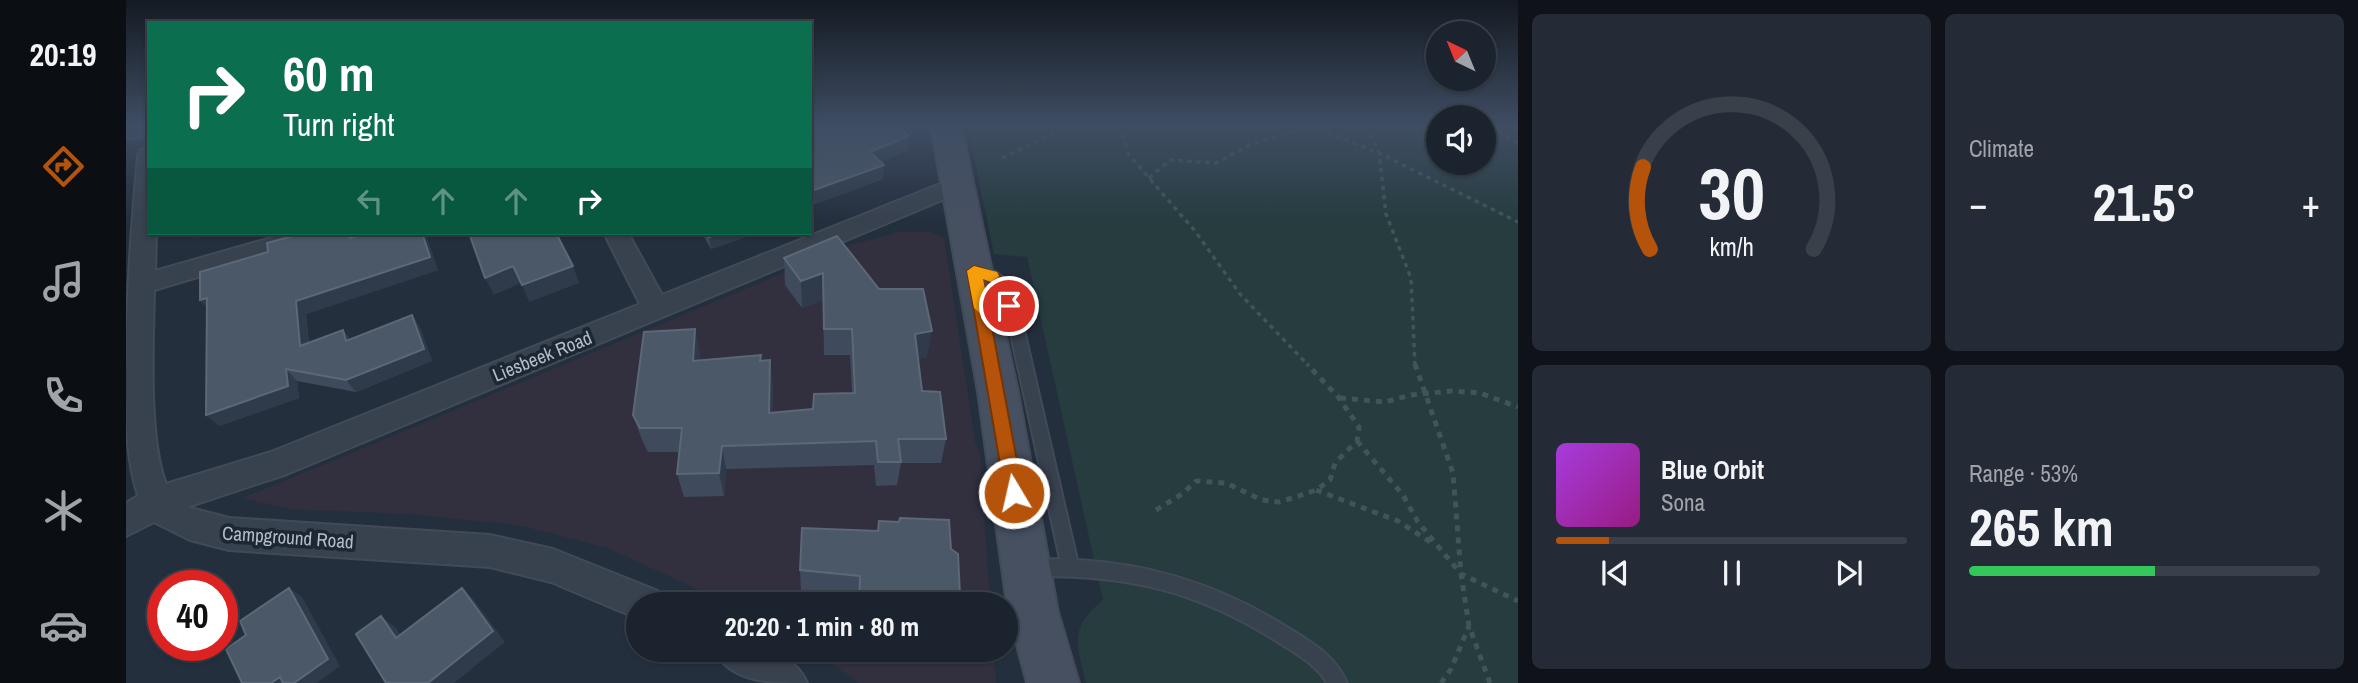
<!DOCTYPE html>
<meta charset="utf-8">
<style>
:root{--surface:#1b232e;--page:#242b36;--text:#f1f3f6;--muted:#a0a4aa;--line:#39404a;--accent:#b45309}
body{margin:0;font-family:"Archivo Narrow",sans-serif;background:var(--page);color:var(--text);height:100vh;display:flex;flex-direction:column;font-size:26px;white-space:nowrap}
*{box-sizing:border-box;margin:0}
p{font-size:23px;color:var(--muted)}
.icon{flex:none;width:38px;height:38px;fill:none;stroke:currentColor;stroke-width:2;stroke-linecap:round;stroke-linejoin:round}
.map{position:relative;flex:1;overflow:hidden}
.side{display:flex;flex-direction:column;gap:14px;padding:14px;background:#0f1319;width:840px}
.side>*{flex:none}
.top-card{position:absolute;left:21px;top:21px;width:665px;height:214px;border-radius:0px;box-shadow:0 2px 5px #0004,0 0 0 2px var(--line);background:#0b6e4f;color:#fff;overflow:hidden}
.needle{width:46px;rotate:317deg}
.buttons{position:absolute;left:1300px;top:21px;display:grid;gap:14px}
.buttons a{display:grid;place-items:center;width:70px;height:70px;border-radius:50%;background:var(--surface);box-shadow:0 2px 5px #0004,0 0 0 2px var(--line);font-size:35px}
.speed{position:absolute;left:21px;top:570px;display:flex;gap:14px;font-size:35px;font-weight:700;text-align:center}
.speed>*{display:grid;place-content:center;width:91px;height:91px;border-radius:50%;background:var(--surface);box-shadow:0 2px 5px #0004,0 0 0 2px var(--line);line-height:1}
.speed .limit{border:10px solid #d22;background:#fff;color:#111}
.pin{position:absolute;display:grid;place-items:center;width:60px;height:60px;color:#fff;margin:-30px;border:4px solid #fff;border-radius:50%;box-shadow:0 2px 7px #0007}
.me{position:absolute;width:77px;margin:-38px;rotate:351deg;stroke-linejoin:round;filter:drop-shadow(0 0 5px #0008)}
.turn{display:flex;align-items:center;gap:24px;height:147px;padding:0 21px;font-size:32px}
.turn .icon{width:91px;height:91px;stroke-width:2.5}
.turn b{display:block;font-size:49px;line-height:60px}
.lanes{display:flex;align-items:center;height:66px;padding:0 21px;background:#0003;justify-content:center;gap:35px;direction:ltr}
.lanes .off{opacity:.35}
.big{font-size:52px;font-weight:700;line-height:1.1}
.side .widget{flex:1;display:flex;flex-direction:column;justify-content:center;gap:10px;min-width:0;padding:0 24px;border-radius:10px;background:var(--page)}
.side .dial{align-items:center;gap:0}
.dial svg{height:182px;overflow:visible;fill:none;stroke:var(--line);stroke-width:7;stroke-linecap:round;text-anchor:middle}
.dial text{fill:var(--text);stroke:none}
.song{display:flex;align-items:center;gap:21px}
.cover{width:84px;height:84px;border-radius:10px;background:linear-gradient(135deg,hsl(280 70% 55%),hsl(310 70% 35%))}
.played{height:7px;border-radius:4px;background:linear-gradient(90deg,var(--accent) 15%,var(--line) 15%)}
.keys{display:flex;justify-content:space-around;direction:ltr}
.heat{display:flex;justify-content:space-between;align-items:center;font-size:38px;direction:ltr}
.charge{height:10px;border-radius:5px;background:linear-gradient(90deg,#34c759 53%,var(--line) 0)}
.side .tiles{flex:1;display:grid;gap:14px;grid-template-columns:repeat(2,1fr)}
.trip{position:absolute;left:500px;top:592px;width:392px;height:70px;border-radius:35px;background:var(--surface);box-shadow:0 2px 5px #0004,0 0 0 2px var(--line);font-weight:700;line-height:70px;text-align:center}
main{display:flex;flex:1;min-height:0}
.dock{display:flex;flex-direction:column;width:126px;justify-content:space-around;align-items:center;background:#0b0e12;color:var(--muted)}
.dock .icon{width:49px;height:49px}
.dock .selected{color:var(--accent)}
.dock b{font-size:32px;color:var(--text)}
.map>svg:first-child{display:block}
</style>
<main>
<nav class="dock">
<b>20:19</b>
<svg class="icon selected" aria-label="directions" viewBox="0 0 24 24"><path d="M12 3l9 9-9 9-9-9zM9 14v-3h6M13 9l2 2-2 2"/></svg>
<svg class="icon" aria-label="music" viewBox="0 0 24 24"><path d="M9 18V5l10-2v13"/><circle cx="6" cy="18" r="3"/><circle cx="16" cy="16" r="3"/></svg>
<svg class="icon" aria-label="phone" viewBox="0 0 24 24"><path d="M5 4h4l2 5-3 2q2 4 5 5l2-3 5 2v4C11 20 4 13 5 4z"/></svg>
<svg class="icon" aria-label="climate" viewBox="0 0 24 24"><path d="M12 3v18M4 7l16 10M4 17L20 7"/></svg>
<svg class="icon" aria-label="car" viewBox="0 0 24 24"><path d="M5 17H2v-5l4-1 3-4h7l3 4 3 1v5h-3M9 17h6M6 11h13"/><circle cx="7" cy="17" r="2"/><circle cx="17" cy="17" r="2"/></svg>
</nav>
<div class="map">
<svg width="1392" height="683" viewBox="0 0 1392 683">
<rect width="100%" height="100%" fill="#242f3e"/>
<!-- medical -->
<path fill="#32303f" d="M774 232H805L818 238 849 442 854 454 864 604H603L482 548 392 525 284 514 164 509 117 498 725 245Z
M684 649H868L870 683H734Z"/>
<!-- green -->
<path fill="#263c3f" d="M842 126H1312V163H1358V126H1392V683H960C951 644 942 629 977 600L901 257 868 254Z"/>
<g fill="none" stroke-linecap="round" stroke-linejoin="round">
<defs>
<path id="lane" d="M850 266 869 272 879 279 898 330 951 560C1029 564 1098 587 1164 629 1188 644 1209 656 1221 683H1201C1190 664 1170 654 1152 642 1069 590 1002 575 905 576L899 574 896 568 899 562 905 560 934 559 884 330 868 285 860 278 845 274 844 271Z"/>
<path id="street" d="M0 126H23V136L0 139Z
M23 148V233H30L29 271 162 233H203L200 239 28 290C27 341 22 439 40 484L145 452 514 304 478 233H502L536 295 824 180 832 177 840 180 844 185 840 190 161 474 61 507 103 518 364 535 427 549 532 591 537 604H513V619L425 582 364 567 103 550 64 540 28 522 0 536V503L12 496C0 458 0 418 0 379 0 303 5 231 12 155L15 150Z
M588 649C622 649 665 645 681 683 646 683 603 683 588 649Z"/>
<path id="secondary" d="M805 126H835L892 392 932 612 953 683H901L882 612 852 392Z"/>
</defs>
<!-- lane casing -->
<use href="#lane" stroke="#414a57" stroke-width="4"/>
<!-- street casing -->
<use href="#street" stroke="#414a57" stroke-width="4"/>
<!-- secondary casing -->
<use href="#secondary" stroke="#414a57" stroke-width="4"/>
<!-- path-far1 -->
<path stroke="#3f5557" stroke-width="3.5" stroke-dasharray="4.5 4.5" stroke-linecap="butt" d="M993 126 1003 155 1069 231 1114 294 1183 366
M1185 126 1253 153 1392 222
M1212 126 1241 130 1293 126
M1240 126 1253 153 1260 214 1285 278 1289 366
M1365 126 1392 143
M1373 126 1392 128
M876 158 944 126
M1023 178 1044 160 1090 163 1124 145 1185 126"/>
<!-- path -->
<path stroke="#3f5557" stroke-width="5" stroke-dasharray="6 6" stroke-linecap="butt" d="M1289 364 1327 473 1335 574 1343 626 1364 683
M1214 398 1259 402 1285 395 1325 391 1354 393 1392 407
M1231 441 1277 495 1292 522 1335 574 1392 601
M1190 490 1272 521 1306 543
M1030 510 1056 494 1070 481 1100 483 1136 500 1153 502 1170 497 1190 490 1204 480 1209 463 1231 441 1233 427 1213 398 1181 364
M563 649 577 657
M1315 683 1325 669 1343 626"/>
<!-- lane -->
<use href="#lane" fill="#38414e" fill-rule="evenodd"/>
<!-- street -->
<use href="#street" fill="#38414e" fill-rule="evenodd"/>
<!-- secondary -->
<use href="#secondary" fill="#465061" fill-rule="evenodd"/>
</g>
<!-- wall -->
<path fill="#3f4b5c" d="M684 126 782 150 754 162 757 179 689 204 684 199Z
M243 233H299L312 270 180 314 183 343 217 330 224 339 286 315 294 328 306 361 230 392 171 381 173 398 93 426 81 307 74 300 142 252 229 237Z
M576 233H620V237L585 249Z
M658 258 801 357 792 359 796 391 820 439 815 463H775L771 485 750 486 748 465 600 469 598 496 558 497 551 474 554 452H522L516 440 507 415 569 329 574 355V360L635 361 647 386 646 412 687 409 726 393 724 355H698L697 300 676 308 659 285Z
M753 521 825 549 831 604H732V596L675 590 674 570 752 531Z"/>
<!-- shaded-wall -->
<path fill="#2f3b4b" d="M783 136 782 150 743 166 744 152Z
M758 165 757 179 689 204 688 190Z
M66 233H88L70 238Z
M223 233H227L233 251 224 238Z
M296 233H299L312 270 180 314 184 359 174 346 170 301Z
M595 233H620V237L585 249 583 237Z
M387 266 395 283 368 295 359 278Z
M447 266 453 283 403 302 396 285Z
M697 273V300L676 308 675 281Z
M81 298 86 313 74 300Z
M286 315 294 328 306 361 230 392 220 380Z
M569 329 574 355 573 386 567 361Z
M217 330 226 343 220 341Z
M806 331 801 357 785 360 789 334Z
M644 360 647 386 646 437 643 413Z
M160 369 171 381 173 398 93 426 80 415Z
M596 446 600 469 598 496 593 473Z
M163 588 176 597 214 666 191 683H168Z
M336 588 348 600 379 642 328 683H302Z
M834 595 831 604H825L827 599Z
M255 616 270 628 284 649 270 638Z
M154 677 165 683H145Z"/>
<!-- building -->
<path fill="#4b5868" stroke="#5c6777" stroke-width="2" d="M684 126H771L783 136 744 152 758 165 688 190 684 185Z
M178 233H223L224 238 243 233H296L304 257 170 301 174 346 217 330 220 341 286 315 298 349 220 380 160 369 162 386 80 415 81 298 74 300V272L142 252 141 243Z
M343 233H430L447 266 396 285 387 266 359 278Z
M581 233H595L583 237Z
M711 236 753 289H797L806 331 789 334 796 391 814 392 820 439H772L775 462H752L750 441 596 446 593 473 551 474 556 428H514L507 415 518 332 569 329 567 361 635 355 634 361 644 360 643 413 687 409 688 394 729 393 726 329H698L697 273 675 281 658 258Z
M774 518 823 520 825 549 832 554 834 595 827 599V604H733L734 576 674 570 676 528 752 531 753 521 773 522Z
M163 588 202 659 168 683H157L154 677 145 683H116L100 649 120 635 114 621Z
M336 588 367 631 302 683H260L230 634 255 616 270 638Z"/>
<!-- sky -->
<linearGradient id="sky" x2="0" y2="1"><stop stop-color="#141a22"/><stop offset="0.57" stop-color="#3f4d63"/><stop offset="1" stop-color="#3f4d63" stop-opacity="0"/></linearGradient>
<rect width="1392" height="221" fill="url(#sky)"/>
<!-- route -->
<path fill="#b45309" stroke="#753606" stroke-width="2" d="M848 266C878 273 880 278 890 306L883 312 877 310 868 285 857 279 897 493 894 499 888 501 881 499 879 493 841 271Z"/>
<!-- slow -->
<path fill="#f59e0b" d="M848 266 871 272 873 276 865 282 857 279 863 308 855 314 848 308 841 271Z"/>
<g text-anchor="middle" dominant-baseline="central" stroke-width="7" stroke-linejoin="round" paint-order="stroke">
<!-- street labels -->
<g font-size="19" fill="#b4bcc9" stroke="#1d2633">
<text transform="translate(416 356) rotate(-22)">Liesbeek Road</text>
<text transform="translate(162 537) rotate(4)">Campground Road</text>
</g>
</g>
</svg>
<div class="buttons">
<a><svg class="needle" viewBox="-14 -14 28 28"><path d="M0-13l5 13h-10z" fill="#e53935"/><path d="M0 13l5-13h-10z" fill="#a0a4aa"/></svg></a>
<a><svg class="icon" aria-label="sound" viewBox="0 0 24 24"><path d="M4 9h4l5-4v14l-5-4H4zM17 9q2 3 0 6"/></svg></a>
</div>
<div class="speed"><div class="limit">40</div></div>
<div class="pin" style="left:883px;top:306px;background:#d93025"><svg class="icon" aria-label="arrive" viewBox="0 0 24 24"><path d="M6 21V4h12l-3 4 3 4H6"/></svg></div>
<svg class="me" style="left:888px;top:493px" viewBox="-20 -20 40 40"><circle r="17" fill="#b45309" stroke="#fff" stroke-width="3"/><path d="M0-11L8 9 0 5-8 9z" fill="#fff"/></svg>
<div class="trip">20:20 · 1 min · 80 m</div>
<div class="top-card">
<div class="turn"><svg class="icon" aria-label="right" viewBox="0 0 24 24"><path d="M7 20v-9h11M14 6l5 5-5 5"/></svg><div><b>60 m</b>Turn right</div></div>
<div class="lanes"><svg class="icon off" aria-label="left" viewBox="0 0 24 24"><path d="M17 20v-9H6M10 6l-5 5 5 5"/></svg><svg class="icon off" aria-label="ahead" viewBox="0 0 24 24"><path d="M12 20V5M6 11l6-6 6 6"/></svg><svg class="icon off" aria-label="ahead" viewBox="0 0 24 24"><path d="M12 20V5M6 11l6-6 6 6"/></svg><svg class="icon" aria-label="right" viewBox="0 0 24 24"><path d="M7 20v-9h11M14 6l5 5-5 5"/></svg></div>
</div>
</div>
<section class="side">
<div class="tiles">
<div class="widget dial"><svg viewBox="0 0 100 80">
<path d="M14 69A42 42 0 1 1 86 69"/>
<path d="M14 69A42 42 0 0 1 11 33" stroke="#b45309"/>
<text x="50" y="56" font-size="32" font-weight="700">30</text>
<text x="50" y="72" font-size="11">km/h</text>
</svg></div>
<div class="widget"><p>Climate</p>
<div class="heat"><a>−</a><b class="big">21.5°</b><a>+</a></div>
</div>
<div class="widget">
<div class="song"><i class="cover"></i><div><b>Blue Orbit</b><p>Sona</p></div></div>
<div class="played"></div>
<div class="keys"><svg class="icon" aria-label="previous" viewBox="0 0 24 24"><path d="M18 5L8 12l10 7zM5 5v14"/></svg><svg class="icon" aria-label="pause" viewBox="0 0 24 24"><path d="M8 5v14M16 5v14"/></svg><svg class="icon" aria-label="next" viewBox="0 0 24 24"><path d="M6 5l10 7-10 7zM19 5v14"/></svg></div>
</div>
<div class="widget"><p>Range · 53%</p><b class="big">265 km</b><div class="charge"></div></div>
</div>
</section>
</main>
